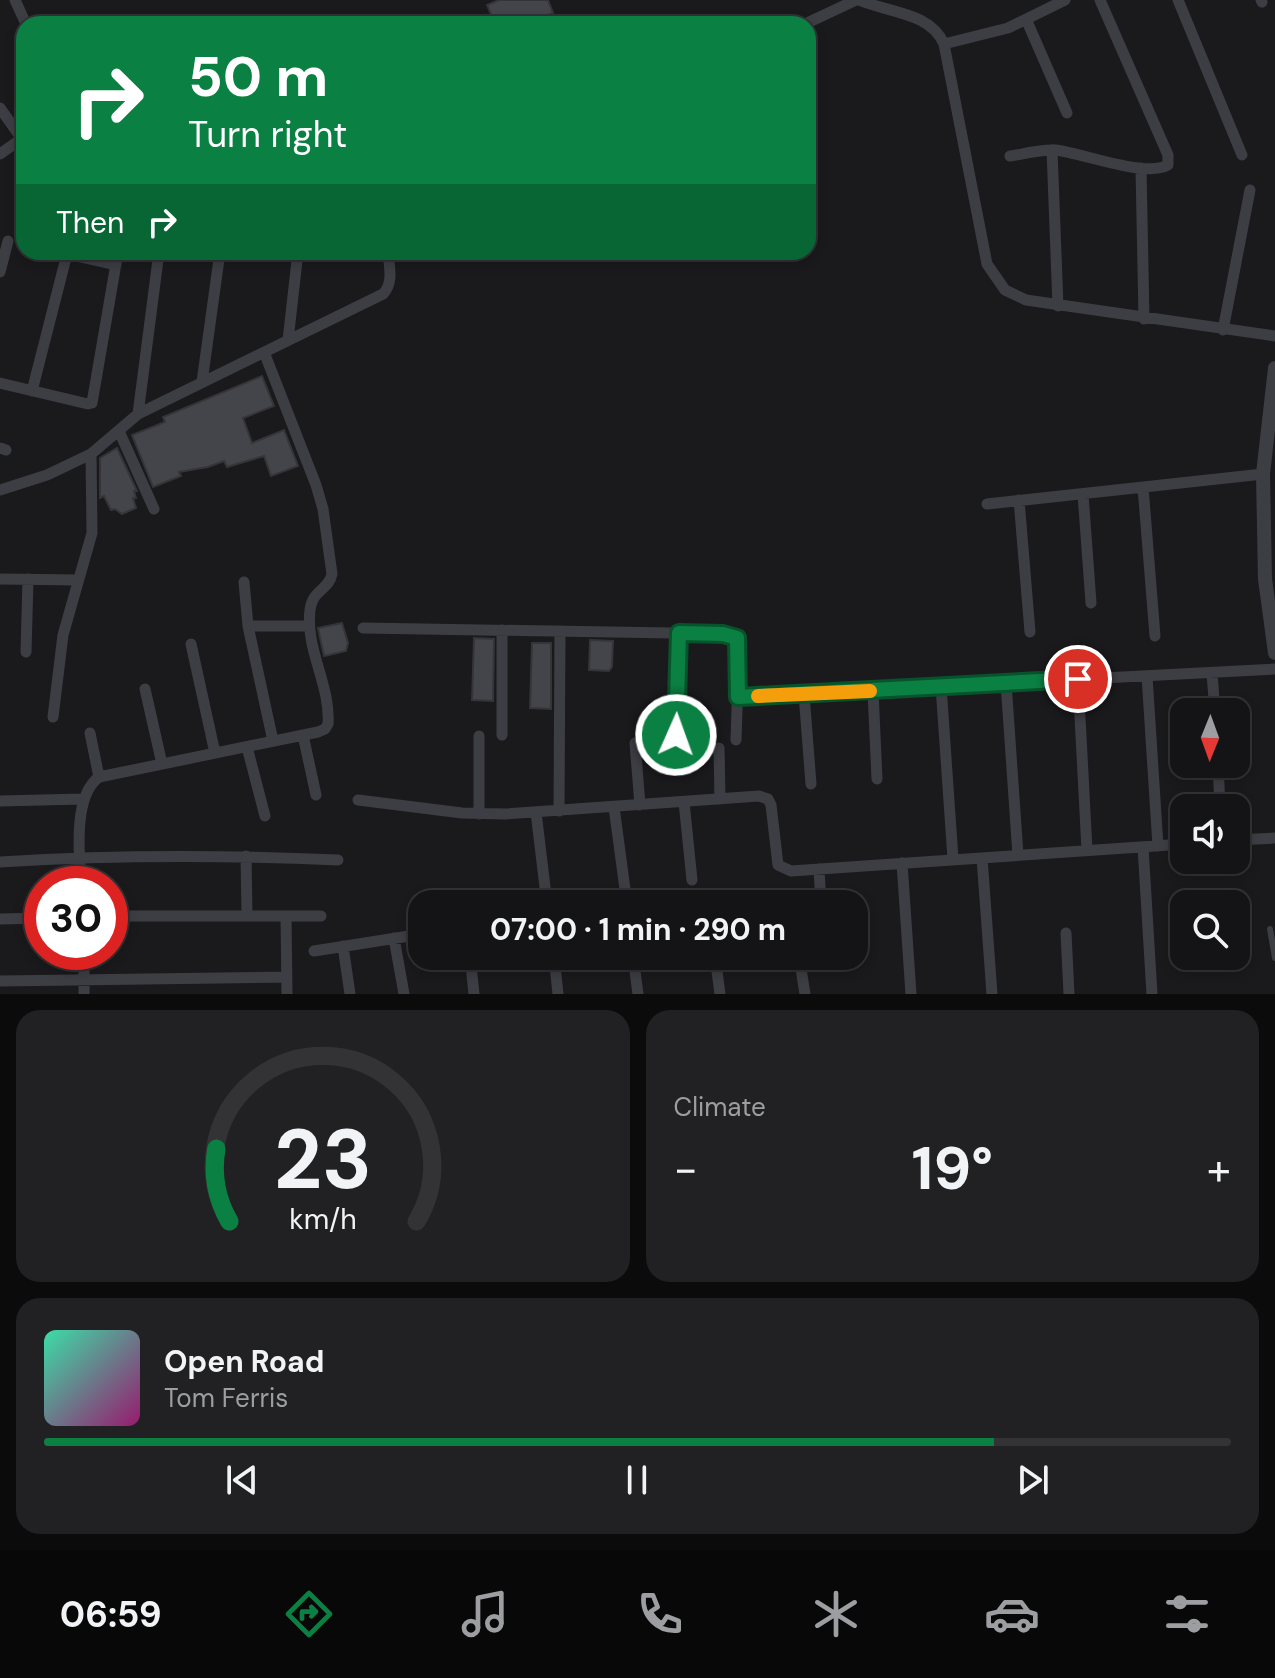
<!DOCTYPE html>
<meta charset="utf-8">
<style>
:root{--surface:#141416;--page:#212123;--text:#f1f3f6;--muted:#9d9ea1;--line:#333335;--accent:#0b8043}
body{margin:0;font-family:"DM Sans",sans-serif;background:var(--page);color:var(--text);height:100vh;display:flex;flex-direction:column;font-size:30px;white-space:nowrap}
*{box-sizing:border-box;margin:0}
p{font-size:26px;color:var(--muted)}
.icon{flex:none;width:44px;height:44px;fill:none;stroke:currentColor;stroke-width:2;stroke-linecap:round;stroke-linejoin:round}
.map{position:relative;height:994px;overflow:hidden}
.sheet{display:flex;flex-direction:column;gap:16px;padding:16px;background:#0b0b0c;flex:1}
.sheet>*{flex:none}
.top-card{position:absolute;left:16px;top:16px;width:800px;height:244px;border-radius:24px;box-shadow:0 4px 12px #0003,0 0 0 2px var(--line);background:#0b8043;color:#fff;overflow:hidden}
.needle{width:52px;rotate:181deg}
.tools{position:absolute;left:1170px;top:698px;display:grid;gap:16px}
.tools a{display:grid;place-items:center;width:80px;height:80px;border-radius:16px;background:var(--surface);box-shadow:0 4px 12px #0003,0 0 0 2px var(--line);font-size:40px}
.speed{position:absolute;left:24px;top:866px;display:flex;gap:16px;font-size:40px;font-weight:700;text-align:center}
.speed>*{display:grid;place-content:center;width:104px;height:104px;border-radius:50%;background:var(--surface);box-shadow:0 4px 12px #0003,0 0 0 2px var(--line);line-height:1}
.speed .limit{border:12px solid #d22;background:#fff;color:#111}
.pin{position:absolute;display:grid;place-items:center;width:68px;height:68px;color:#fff;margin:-34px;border:4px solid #fff;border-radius:50%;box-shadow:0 2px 8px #0007}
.me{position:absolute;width:88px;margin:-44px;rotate:2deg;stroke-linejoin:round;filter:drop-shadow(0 0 6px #0008)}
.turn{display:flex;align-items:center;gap:28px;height:168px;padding:0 40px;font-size:36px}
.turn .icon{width:104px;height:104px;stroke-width:2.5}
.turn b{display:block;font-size:56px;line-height:68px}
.then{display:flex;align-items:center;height:76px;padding:0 40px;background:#0003;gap:16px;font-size:30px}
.big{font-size:60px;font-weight:700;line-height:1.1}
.sheet .tile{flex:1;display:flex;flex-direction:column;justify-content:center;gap:12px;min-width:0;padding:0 28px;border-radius:24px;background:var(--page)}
.sheet .dial{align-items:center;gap:0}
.dial svg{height:208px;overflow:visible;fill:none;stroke:var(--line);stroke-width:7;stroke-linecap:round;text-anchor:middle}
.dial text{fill:var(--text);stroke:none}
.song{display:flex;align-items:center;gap:24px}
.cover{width:96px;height:96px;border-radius:12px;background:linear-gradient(135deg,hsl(160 70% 55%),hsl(320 70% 35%))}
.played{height:8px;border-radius:4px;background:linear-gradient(90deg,var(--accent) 80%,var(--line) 80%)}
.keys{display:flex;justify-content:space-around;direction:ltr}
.heat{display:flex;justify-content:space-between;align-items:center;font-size:44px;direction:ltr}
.sheet .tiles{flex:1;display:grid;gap:16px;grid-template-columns:1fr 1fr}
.tile:last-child{grid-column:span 2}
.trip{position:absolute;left:408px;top:890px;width:460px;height:80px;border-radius:24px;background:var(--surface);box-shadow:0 4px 12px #0003,0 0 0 2px var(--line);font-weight:700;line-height:80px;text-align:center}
.tab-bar{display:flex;height:128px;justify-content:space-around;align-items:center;background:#080809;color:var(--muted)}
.tab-bar .icon{width:56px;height:56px}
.tab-bar .active{color:var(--accent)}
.tab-bar b{font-size:36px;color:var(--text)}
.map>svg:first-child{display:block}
</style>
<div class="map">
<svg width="1275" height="994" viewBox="0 0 1275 994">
<rect width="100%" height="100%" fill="#1a1a1d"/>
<!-- building -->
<path fill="#44454a" stroke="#343439" stroke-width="2" d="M499 0H548L553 13 527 24H495L487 5Z
M262 376 274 406 243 418 252 443 284 430 298 466 271 476 264 456 227 467 224 461 208 467 179 472 181 476 153 487 132 435 165 422 163 417Z
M117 448 137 491H134L136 498H133L136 508 122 514 115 509 111 510 104 496 100 498V458Z
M342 623 348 643 346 651 324 656 318 628Z
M474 638 494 639 493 701 472 700Z
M590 640 613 641 612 667 609 671 589 670Z
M532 643H551V709L530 708Z"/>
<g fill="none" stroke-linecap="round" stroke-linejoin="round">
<!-- service -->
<path stroke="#3d3d44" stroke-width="6" d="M1270 929 1275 958"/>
<!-- minor -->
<path stroke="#3d3d44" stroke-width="11" d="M15 0 26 24
M859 0C889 13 930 12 944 44L987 264 1005 290 1026 300 1275 336
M1178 0 1242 155
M1261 0 1262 2
M1026 19 1067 113
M805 24 856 0
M944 44 1008 28 1065 0
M0 108 22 139
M1052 150 1058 306
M0 154 24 137
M1010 156C1024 154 1041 149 1055 150 1083 153 1145 178 1168 165V155L1100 0
M1141 168 1144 319
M0 272 8 241
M1223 330 1250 190
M288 340 298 252
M202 382 220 252
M0 383 88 404 92 403 118 252
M32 391 67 254 116 265
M138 414 159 252
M119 431 154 509
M0 448 6 450
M1143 487 1155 636
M0 490 47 475 91 454 138 414 383 294C394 283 389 266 388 252
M1083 494 1091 603
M1019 500 1030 632
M987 504 1263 474
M0 579 78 580
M244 582 248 626 273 741
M248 626H309
M363 628 731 634 737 638 739 647 736 740
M191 644 215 753
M26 652 28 579
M1212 673 1215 712
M1147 676 1158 846
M1078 679 1087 850
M1006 683 1018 855
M941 686 953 859
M145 689 162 764
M873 691 877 779
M804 694 811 784
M738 697 1275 669
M53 717 63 635 92 533 91 454
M90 733 99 777
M303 735 316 795
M502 735V630
M676 735 679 633
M479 736V814
M635 743 640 805
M247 747 265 816
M719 748 720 799
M1218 764 1220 808
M358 800 462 813 505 814 759 796 768 799 771 805 778 865 791 871 1184 844
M0 801 83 799
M684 802 692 880
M614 807 627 904
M559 811 560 631
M536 812 547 904
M1236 840 1275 838
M1143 847 1152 994
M246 856 247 916
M982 858 992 994
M0 862C113 855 225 855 338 860
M902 863 911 994
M819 869 821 904
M81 884C79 854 73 796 99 777L318 732 325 729 328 724C331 686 305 649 310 610 312 590 329 590 332 574L323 509 316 485 264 352
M110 916H321
M286 916 287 994
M1 919 42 918
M1066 933 1069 994
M394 938 404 994
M343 946 350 994
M314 951 422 934
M84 952V994
M470 956 474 994
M554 956 558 994
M633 956 638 994
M715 956 720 994
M799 956 805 994
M0 981 286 977"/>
<!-- tertiary -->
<path stroke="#3d3d44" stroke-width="14" d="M1275 368 1263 474 1265 579 1275 653"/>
</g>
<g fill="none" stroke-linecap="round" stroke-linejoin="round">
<defs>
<path id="route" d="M676 735 679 633 723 634 737 638 738 697 1078 679"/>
</defs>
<!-- route casing -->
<use href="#route" stroke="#07532c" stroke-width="20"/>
<!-- route -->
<use href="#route" stroke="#0b8043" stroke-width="14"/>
<!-- slow -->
<path stroke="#f59e0b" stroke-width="14" d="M758 696 870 691"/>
</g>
</svg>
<div class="tools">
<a><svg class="needle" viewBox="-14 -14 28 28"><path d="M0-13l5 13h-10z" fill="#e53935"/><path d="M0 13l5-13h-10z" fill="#9d9ea1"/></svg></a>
<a><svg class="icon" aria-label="sound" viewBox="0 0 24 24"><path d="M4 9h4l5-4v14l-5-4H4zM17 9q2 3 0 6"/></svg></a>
<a><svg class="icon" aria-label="search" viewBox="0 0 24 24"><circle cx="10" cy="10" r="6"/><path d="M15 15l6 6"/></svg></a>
</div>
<div class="speed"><div class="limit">30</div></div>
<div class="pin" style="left:1078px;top:679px;background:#d93025"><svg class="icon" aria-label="arrive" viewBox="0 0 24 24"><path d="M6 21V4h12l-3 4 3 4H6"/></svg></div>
<svg class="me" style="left:676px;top:735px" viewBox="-20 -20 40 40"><circle r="17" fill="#0b8043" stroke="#fff" stroke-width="3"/><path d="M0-11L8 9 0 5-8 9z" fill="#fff"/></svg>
<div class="trip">07:00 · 1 min · 290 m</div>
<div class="top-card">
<div class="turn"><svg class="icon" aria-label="right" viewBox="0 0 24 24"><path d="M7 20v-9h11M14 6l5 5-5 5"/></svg><div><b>50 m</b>Turn right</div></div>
<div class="then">Then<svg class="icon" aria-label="right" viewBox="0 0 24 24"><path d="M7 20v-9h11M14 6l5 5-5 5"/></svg></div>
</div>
</div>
<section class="sheet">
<div class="tiles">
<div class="tile dial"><svg viewBox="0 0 100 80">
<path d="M14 69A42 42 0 1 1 86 69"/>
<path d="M14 69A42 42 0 0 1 9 41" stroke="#0b8043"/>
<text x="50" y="56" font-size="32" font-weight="700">23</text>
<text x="50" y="72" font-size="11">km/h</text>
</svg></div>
<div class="tile"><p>Climate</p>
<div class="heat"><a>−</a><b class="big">19°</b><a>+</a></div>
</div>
<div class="tile">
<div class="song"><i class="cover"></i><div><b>Open Road</b><p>Tom Ferris</p></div></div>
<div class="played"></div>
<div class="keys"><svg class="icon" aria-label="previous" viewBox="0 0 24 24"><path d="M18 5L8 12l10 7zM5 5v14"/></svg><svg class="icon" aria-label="pause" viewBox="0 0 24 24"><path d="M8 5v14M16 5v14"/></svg><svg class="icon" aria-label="next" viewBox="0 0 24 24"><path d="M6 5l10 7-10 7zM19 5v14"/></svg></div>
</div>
</div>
</section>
<nav class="tab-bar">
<b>06:59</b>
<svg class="icon active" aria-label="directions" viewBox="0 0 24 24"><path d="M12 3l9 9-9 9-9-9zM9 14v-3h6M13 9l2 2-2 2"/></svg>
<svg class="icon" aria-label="music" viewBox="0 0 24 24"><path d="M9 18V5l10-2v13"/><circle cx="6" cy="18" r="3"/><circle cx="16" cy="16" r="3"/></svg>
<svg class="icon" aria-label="phone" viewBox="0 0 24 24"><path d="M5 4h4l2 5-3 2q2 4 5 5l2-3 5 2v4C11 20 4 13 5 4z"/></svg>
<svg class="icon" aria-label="climate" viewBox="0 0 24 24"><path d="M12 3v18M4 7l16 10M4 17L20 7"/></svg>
<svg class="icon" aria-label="car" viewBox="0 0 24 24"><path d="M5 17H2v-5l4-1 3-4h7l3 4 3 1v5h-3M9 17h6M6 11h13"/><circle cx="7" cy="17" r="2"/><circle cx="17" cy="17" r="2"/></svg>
<svg class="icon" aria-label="filters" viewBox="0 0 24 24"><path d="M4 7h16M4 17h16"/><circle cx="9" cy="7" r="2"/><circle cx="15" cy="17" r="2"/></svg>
</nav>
